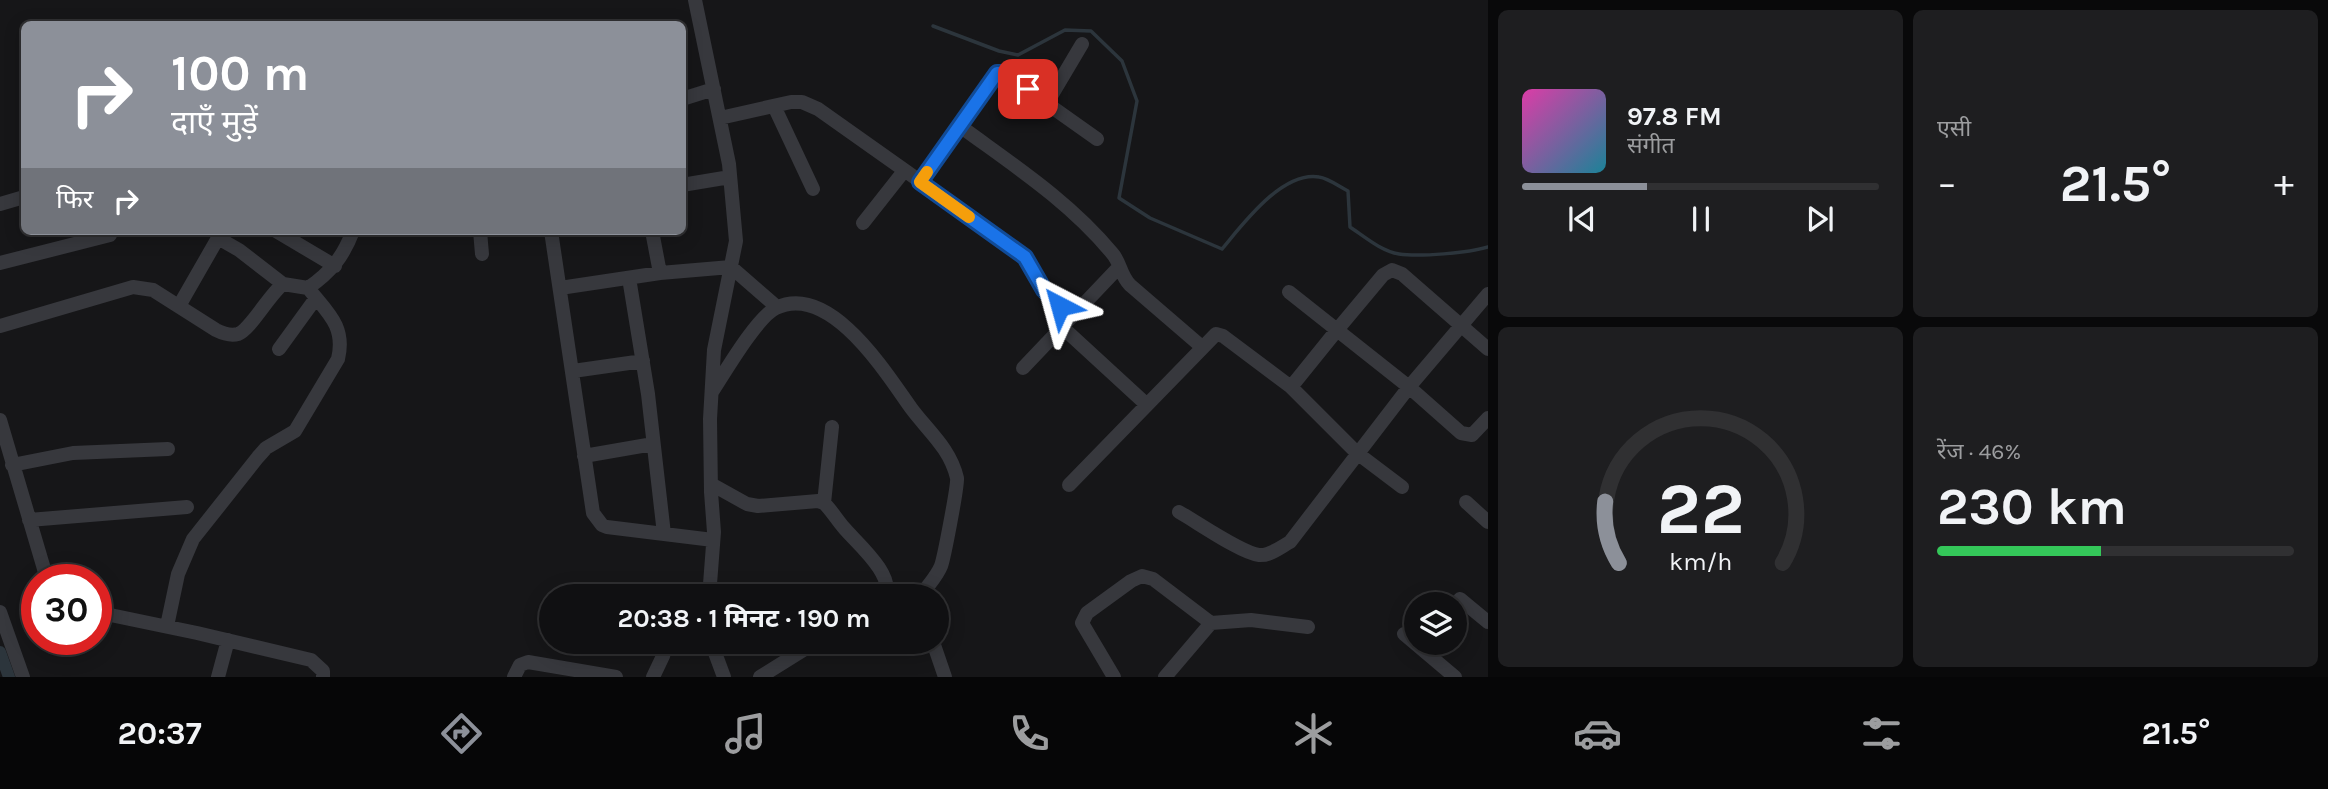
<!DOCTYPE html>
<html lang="hi">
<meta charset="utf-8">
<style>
:root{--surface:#101012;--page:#1e1e20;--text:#f1f3f6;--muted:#9c9d9f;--line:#303032;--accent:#8c9099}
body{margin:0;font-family:Karla,"Noto Sans Devanagari",sans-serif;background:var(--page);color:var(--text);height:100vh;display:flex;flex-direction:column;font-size:26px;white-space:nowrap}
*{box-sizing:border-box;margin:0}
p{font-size:23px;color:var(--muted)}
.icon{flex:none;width:38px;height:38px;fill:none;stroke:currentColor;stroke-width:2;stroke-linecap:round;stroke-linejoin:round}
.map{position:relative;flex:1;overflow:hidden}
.drawer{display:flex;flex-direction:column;gap:10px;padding:10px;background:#09090a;width:840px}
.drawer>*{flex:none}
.guide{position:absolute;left:21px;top:21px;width:665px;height:214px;border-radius:10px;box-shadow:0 4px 18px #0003,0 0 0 2px var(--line);background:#8c9099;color:#fff;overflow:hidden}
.buttons{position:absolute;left:1404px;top:592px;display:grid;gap:14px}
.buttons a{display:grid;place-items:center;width:63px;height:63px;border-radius:50%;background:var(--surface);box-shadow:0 4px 18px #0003,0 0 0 2px var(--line);font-size:35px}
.speed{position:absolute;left:21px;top:564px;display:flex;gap:14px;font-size:35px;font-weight:700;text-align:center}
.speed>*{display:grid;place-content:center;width:91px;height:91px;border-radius:50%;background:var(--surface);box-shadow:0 4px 18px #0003,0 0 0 2px var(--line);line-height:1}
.speed .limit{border:10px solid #d22;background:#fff;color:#111}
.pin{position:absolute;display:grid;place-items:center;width:60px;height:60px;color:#fff;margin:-30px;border-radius:14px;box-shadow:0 4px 10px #0006}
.me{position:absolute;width:77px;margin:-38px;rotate:321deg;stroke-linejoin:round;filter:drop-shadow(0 0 5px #0008)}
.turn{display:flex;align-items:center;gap:24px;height:147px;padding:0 35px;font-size:32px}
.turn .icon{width:91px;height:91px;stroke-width:2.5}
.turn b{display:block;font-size:49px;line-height:60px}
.then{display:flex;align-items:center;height:66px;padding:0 35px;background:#0003;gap:14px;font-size:26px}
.big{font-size:52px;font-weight:700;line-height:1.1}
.drawer .widget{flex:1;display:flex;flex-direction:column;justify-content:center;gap:10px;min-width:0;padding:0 24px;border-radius:10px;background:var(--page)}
.drawer .dial{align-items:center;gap:0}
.dial svg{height:182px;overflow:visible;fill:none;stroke:var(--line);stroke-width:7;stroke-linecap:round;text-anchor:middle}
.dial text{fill:var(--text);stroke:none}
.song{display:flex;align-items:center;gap:21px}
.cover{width:84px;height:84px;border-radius:10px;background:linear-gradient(135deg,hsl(320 70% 55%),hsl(190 70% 35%))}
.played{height:7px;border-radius:4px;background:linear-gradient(90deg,var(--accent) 35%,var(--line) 35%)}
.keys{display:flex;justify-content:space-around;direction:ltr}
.heat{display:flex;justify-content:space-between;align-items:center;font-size:38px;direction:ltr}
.charge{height:10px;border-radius:5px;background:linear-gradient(90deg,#34c759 46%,var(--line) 0)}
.drawer .tiles{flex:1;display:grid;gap:10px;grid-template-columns:repeat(2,1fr)}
.trip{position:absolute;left:539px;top:584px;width:410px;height:70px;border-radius:35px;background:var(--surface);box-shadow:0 4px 18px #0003,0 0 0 2px var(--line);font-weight:700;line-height:70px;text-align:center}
.dock{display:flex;height:112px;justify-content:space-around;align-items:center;background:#060607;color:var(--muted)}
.dock .icon{width:49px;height:49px}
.dock .current{color:var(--accent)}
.dock b{font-size:32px;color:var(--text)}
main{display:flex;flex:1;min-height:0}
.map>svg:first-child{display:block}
</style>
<main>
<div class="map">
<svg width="1488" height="677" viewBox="0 0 1488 677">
<rect width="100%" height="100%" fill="#161618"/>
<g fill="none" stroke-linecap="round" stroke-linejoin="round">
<!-- stream -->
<path stroke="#2c353c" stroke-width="3.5" d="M933 26 999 51 1018 55 1065 30 1091 31 1122 61 1137 101 1119 198 1150 218 1222 249C1243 224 1282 171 1319 177 1328 178 1340 187 1348 191L1350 227C1365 237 1381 251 1399 254 1419 257 1469 253 1488 247"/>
<!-- canal -->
<path stroke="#2c353c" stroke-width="12" d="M0 652 9 677"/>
<!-- minor -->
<path stroke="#37383d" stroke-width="14" d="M695 0 729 164 736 241 714 350 710 419 711 492 714 532 709 597
M682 99 714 89
M1047 103 1082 44
M774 106 813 189
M720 118 791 102H802L818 109 1020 252 1029 261 1044 290 1071 317
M960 126C1013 165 1069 201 1112 253 1121 263 1120 275 1130 285L1202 347
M920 182 997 73 1008 76 1097 139
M682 185 730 177
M0 204 24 197
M863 223 904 171
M276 231 335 266
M480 231 482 254
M551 231 593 513 602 525 607 527 713 540
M652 231 660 273
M218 238 239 250 283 284
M0 263 110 235
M629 278 648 394 664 534
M560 288 660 273 731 267 777 307
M1289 292 1337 330 1383 275 1392 270 1402 274 1488 349
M179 306 222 231
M0 326 133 287 153 290 216 330C222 333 231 336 238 334 250 330 269 295 283 284L308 288C331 272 343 257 353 231
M1061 326 1147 405
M279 349 316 298
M1023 368 1119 267
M573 371 643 361
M712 392C725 372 757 317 776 308 830 282 886 373 911 408 928 431 950 448 957 478 958 485 944 558 941 566 936 578 927 586 920 597
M0 420 47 579
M584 456 653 444
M12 465 73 453 168 449
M711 484 747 504 758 506 818 501 824 503C832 511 837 520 845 529 857 543 897 577 884 597
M1069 485 1216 334 1223 336 1291 387
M1402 487 1357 453 1291 387 1337 330 1409 387 1461 433 1472 435 1488 418
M1466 502 1488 522
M824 503 832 427
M1179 512C1197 522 1241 553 1259 555 1270 556 1281 547 1290 542L1409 387 1488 294
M29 520 187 507
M1460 599 1488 622
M0 612 23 677
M96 612 197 633 311 660 323 671V677
M1211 623 1251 620 1308 627
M167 626 178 574 193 539 258 457 266 448 295 431 338 359C346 326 327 312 308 288
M1404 634 1455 677
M711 642 724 677
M933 642 945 677
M218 677 228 640
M514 677 520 665 528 662 616 677
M653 677 663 656 667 642
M760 677 816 642
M1114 677 1082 623 1087 613 1131 581 1142 576 1153 579 1211 623 1165 677"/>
</g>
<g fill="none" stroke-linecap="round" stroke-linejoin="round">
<defs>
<path id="route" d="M1028 89 1004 73H997L920 182 1025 257 1044 290 1060 306"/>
</defs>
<!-- route casing -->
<use href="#route" stroke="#114b97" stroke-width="18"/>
<!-- route -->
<use href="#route" stroke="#1a73e8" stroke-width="12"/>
<!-- slow -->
<path stroke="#f59e0b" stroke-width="12" d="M927 172 920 182 969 217"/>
</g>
</svg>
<div class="buttons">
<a><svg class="icon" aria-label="layers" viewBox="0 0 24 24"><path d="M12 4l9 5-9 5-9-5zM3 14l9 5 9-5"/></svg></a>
</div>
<div class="speed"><div class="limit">30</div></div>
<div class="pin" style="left:1028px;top:89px;background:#d93025"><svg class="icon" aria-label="arrive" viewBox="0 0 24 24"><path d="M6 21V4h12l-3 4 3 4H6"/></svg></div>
<svg class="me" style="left:1060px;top:306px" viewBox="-20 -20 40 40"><path d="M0-17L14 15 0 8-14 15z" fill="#1a73e8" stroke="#fff" stroke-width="4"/></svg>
<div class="trip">20:38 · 1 मिनट · 190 m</div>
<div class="guide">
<div class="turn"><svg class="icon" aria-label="right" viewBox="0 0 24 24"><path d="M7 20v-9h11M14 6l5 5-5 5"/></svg><div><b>100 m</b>दाएँ मुड़ें</div></div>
<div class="then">फिर<svg class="icon" aria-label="right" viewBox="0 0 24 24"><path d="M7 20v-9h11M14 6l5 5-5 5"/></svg></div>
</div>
</div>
<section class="drawer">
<div class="tiles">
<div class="widget">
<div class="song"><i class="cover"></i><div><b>97.8 FM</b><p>संगीत</p></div></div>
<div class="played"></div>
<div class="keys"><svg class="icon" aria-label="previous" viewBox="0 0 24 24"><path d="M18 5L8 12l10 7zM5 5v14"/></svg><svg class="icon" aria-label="pause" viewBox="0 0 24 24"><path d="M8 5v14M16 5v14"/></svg><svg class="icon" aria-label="next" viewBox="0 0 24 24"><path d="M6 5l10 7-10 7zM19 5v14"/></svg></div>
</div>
<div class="widget"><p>एसी</p>
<div class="heat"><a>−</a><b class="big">21.5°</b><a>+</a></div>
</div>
<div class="widget dial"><svg viewBox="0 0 100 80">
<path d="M14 69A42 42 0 1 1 86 69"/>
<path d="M14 69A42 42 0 0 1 8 42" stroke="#8c9099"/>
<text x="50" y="56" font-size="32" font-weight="700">22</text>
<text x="50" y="72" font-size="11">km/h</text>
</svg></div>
<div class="widget"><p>रेंज · 46%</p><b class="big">230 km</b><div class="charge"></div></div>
</div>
</section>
</main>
<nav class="dock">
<b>20:37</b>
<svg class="icon current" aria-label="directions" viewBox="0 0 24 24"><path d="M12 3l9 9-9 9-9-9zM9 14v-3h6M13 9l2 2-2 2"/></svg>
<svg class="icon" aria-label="music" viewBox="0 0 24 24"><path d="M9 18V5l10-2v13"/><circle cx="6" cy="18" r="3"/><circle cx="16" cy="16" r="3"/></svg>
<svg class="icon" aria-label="phone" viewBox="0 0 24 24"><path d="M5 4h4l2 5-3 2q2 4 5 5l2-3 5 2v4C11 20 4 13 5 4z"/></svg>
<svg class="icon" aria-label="climate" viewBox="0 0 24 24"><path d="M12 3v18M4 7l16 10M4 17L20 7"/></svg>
<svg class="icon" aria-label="car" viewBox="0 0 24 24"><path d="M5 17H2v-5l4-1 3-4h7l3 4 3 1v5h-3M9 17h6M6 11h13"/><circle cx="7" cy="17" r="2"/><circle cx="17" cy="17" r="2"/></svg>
<svg class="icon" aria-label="filters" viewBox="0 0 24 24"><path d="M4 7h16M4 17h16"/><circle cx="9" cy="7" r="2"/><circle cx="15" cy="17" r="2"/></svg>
<b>21.5°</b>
</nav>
